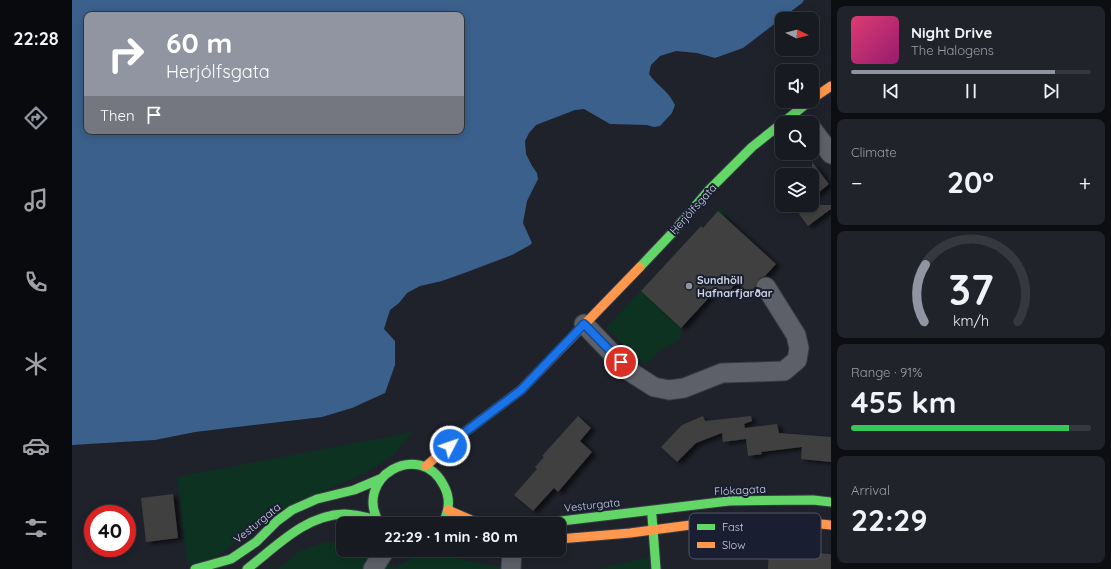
<!DOCTYPE html>
<meta charset="utf-8">
<style>
:root{--surface:#171a20;--page:#202329;--text:#f1f3f6;--muted:#9ea1a5;--line:#36383e;--accent:#9195a1}
body{margin:0;font-family:Quicksand,sans-serif;background:var(--page);color:var(--text);height:100vh;display:flex;flex-direction:column;font-size:15px;white-space:nowrap}
*{box-sizing:border-box;margin:0}
p{font-size:13px;color:var(--muted)}
.icon{flex:none;width:22px;height:22px;fill:none;stroke:currentColor;stroke-width:2;stroke-linecap:round;stroke-linejoin:round}
.map{position:relative;flex:1;overflow:hidden}
.side{display:flex;flex-direction:column;gap:6px;padding:6px;background:#0d0e12;width:280px}
.side>*{flex:none}
.top-card{position:absolute;left:12px;top:12px;width:380px;height:122px;border-radius:8px;box-shadow:0 2px 10px #0003,0 0 0 1px var(--line);background:#9195a1;color:#fff;overflow:hidden}
.needle{width:26px;rotate:96deg}
.controls{position:absolute;left:703px;top:12px;display:grid;gap:8px}
.controls a{display:grid;place-items:center;width:44px;height:44px;border-radius:8px;background:var(--surface);box-shadow:0 2px 10px #0003,0 0 0 1px var(--line);font-size:20px}
.speed{position:absolute;left:12px;top:505px;display:flex;gap:8px;font-size:20px;font-weight:700;text-align:center}
.speed>*{display:grid;place-content:center;width:52px;height:52px;border-radius:50%;background:var(--surface);box-shadow:0 2px 10px #0003,0 0 0 1px var(--line);line-height:1}
.speed .limit{border:6px solid #d22;background:#fff;color:#111}
.pin{position:absolute;display:grid;place-items:center;width:34px;height:34px;color:#fff;margin:-17px;border:2px solid #fff;border-radius:50%;box-shadow:0 1px 4px #0007}
.me{position:absolute;width:44px;margin:-22px;rotate:49deg;stroke-linejoin:round;filter:drop-shadow(0 0 3px #0008)}
.turn{display:flex;align-items:center;gap:14px;height:84px;padding:0 16px;font-size:18px}
.turn .icon{width:52px;height:52px;stroke-width:2.5}
.turn b{display:block;font-size:28px;line-height:34px}
.then{display:flex;align-items:center;height:38px;padding:0 16px;background:#0003;gap:8px;font-size:15px}
.big{font-size:30px;font-weight:800;line-height:1.1}
.side .tile{flex:1;display:flex;flex-direction:column;justify-content:center;gap:6px;min-width:0;padding:0 14px;border-radius:8px;background:var(--page)}
.side .dial{align-items:center;gap:0}
.dial svg{height:104px;overflow:visible;fill:none;stroke:var(--line);stroke-width:7;stroke-linecap:round;text-anchor:middle}
.dial text{fill:var(--text);stroke:none}
.song{display:flex;align-items:center;gap:12px}
.cover{width:48px;height:48px;border-radius:6px;background:linear-gradient(135deg,hsl(340 70% 55%),hsl(320 70% 35%))}
.played{height:4px;border-radius:2px;background:linear-gradient(90deg,var(--accent) 85%,var(--line) 85%)}
.keys{display:flex;justify-content:space-around;direction:ltr}
.heat{display:flex;justify-content:space-between;align-items:center;font-size:22px;direction:ltr}
.charge{height:6px;border-radius:3px;background:linear-gradient(90deg,#34c759 91%,var(--line) 0)}
.trip{position:absolute;left:264px;top:517px;width:230px;height:40px;border-radius:8px;background:var(--surface);box-shadow:0 2px 10px #0003,0 0 0 1px var(--line);font-weight:800;line-height:40px;text-align:center}
main{display:flex;flex:1;min-height:0}
.dock{display:flex;flex-direction:column;width:72px;justify-content:space-around;align-items:center;background:#090a0d;color:var(--muted)}
.dock .icon{width:28px;height:28px}
.dock .active{color:var(--accent)}
.dock b{font-size:18px;color:var(--text)}
.map>svg:first-child{display:block}
</style>
<main>
<nav class="dock">
<b>22:28</b>
<svg class="icon active" aria-label="directions" viewBox="0 0 24 24"><path d="M12 3l9 9-9 9-9-9zM9 14v-3h6M13 9l2 2-2 2"/></svg>
<svg class="icon" aria-label="music" viewBox="0 0 24 24"><path d="M9 18V5l10-2v13"/><circle cx="6" cy="18" r="3"/><circle cx="16" cy="16" r="3"/></svg>
<svg class="icon" aria-label="phone" viewBox="0 0 24 24"><path d="M5 4h4l2 5-3 2q2 4 5 5l2-3 5 2v4C11 20 4 13 5 4z"/></svg>
<svg class="icon" aria-label="climate" viewBox="0 0 24 24"><path d="M12 3v18M4 7l16 10M4 17L20 7"/></svg>
<svg class="icon" aria-label="car" viewBox="0 0 24 24"><path d="M5 17H2v-5l4-1 3-4h7l3 4 3 1v5h-3M9 17h6M6 11h13"/><circle cx="7" cy="17" r="2"/><circle cx="17" cy="17" r="2"/></svg>
<svg class="icon" aria-label="filters" viewBox="0 0 24 24"><path d="M4 7h16M4 17h16"/><circle cx="9" cy="7" r="2"/><circle cx="15" cy="17" r="2"/></svg>
</nav>
<div class="map">
<svg width="759" height="569" viewBox="0 0 759 569">
<defs>
<filter id="shadow"><feDropShadow dx="4.5" dy="2.5" stdDeviation="2" flood-color="#0009"/></filter>
</defs>
<rect width="100%" height="100%" fill="#1f222b"/>
<!-- green -->
<path fill="#0e3222" d="M648 208 655 214 653 217 704 264 677 293 665 283 652 297 644 290 609 328 608 339 588 351 573 364 534 328 629 226 631 228Z
M341 432 320 456 291 474 204 512 144 557 115 565 105 477Z
M253 542 271 543V550H293L304 555 323 568 341 557 365 554 432 568V569H205L228 551Z
M577 557 579 569H526Z"/>
<!-- water -->
<path fill="#3b608c" fill-rule="evenodd" d="M0 0H732L730 3 671 48 643 58 625 53 604 51 588 56 579 65 577 74C586 87 596 90 603 105L600 113 588 126 582 127 575 125 538 124 512 109 503 110 464 125 457 133 453 141 454 154 460 166 465 173 466 179 455 201 451 223 460 243 458 245 440 255 395 272 370 281 348 286 335 293 327 303 318 310 312 329 323 341V365L313 393 280 408 250 417 123 432 83 440 0 445ZM15 15H389V131H15Z"/>
<!-- building -->
<path fill="#413f41" filter="url(#shadow)" d="M740 162 757 184 740 198Z
M723 205H759V209L736 226 727 214 729 212Z
M646 211 704 264 693 276 688 278 685 282 683 287 677 293 665 282 652 297 644 290 609 328 569 291 629 226 631 228Z
M506 416 519 428 508 441 520 452 486 492 482 488 461 511 442 495 465 469 463 467 472 457 470 456Z
M631 416 633 421 679 416 680 421 672 424 673 428 705 424 707 433 759 437V462L729 459 730 447 689 452 690 454 676 456 674 439 651 442 650 433 624 443 605 462 589 447 610 425Z
M101 494 106 538 74 542 69 498Z
M697 550 759 554V569H696Z"/>
<g fill="none" stroke-linecap="round" stroke-linejoin="round">
<defs>
<path id="street" d="M740 129 759 154
M512 324 557 371 582 387 597 390 612 388 650 373 712 371 725 360 727 348 724 335 694 287
M301 569 313 550
M439 569 440 550"/>
<path id="fast" d="M568 267 602 231 637 190 680 147 738 101
M580 516 584 569
M308 524C279 478 348 438 372 486 379 499 377 512 370 524
M464 524 657 501 741 500 759 502
M123 569 159 559 184 542 205 521 220 510 245 499 282 490 308 479
M175 569C204 547 233 515 272 514 283 514 294 517 305 520"/>
<path id="slow" d="M740 99 759 86
M354 466 389 435 449 390 568 267
M376 510 399 520 414 524
M487 539 558 533 656 520H708L759 525"/>
</defs>
<!-- street casing -->
<use href="#street" stroke="#393c44" stroke-width="21"/>
<!-- fast casing -->
<use href="#fast" stroke="#393c44" stroke-width="11"/>
<!-- slow casing -->
<use href="#slow" stroke="#393c44" stroke-width="11"/>
<!-- street -->
<use href="#street" stroke="#5d6068" stroke-width="19"/>
<!-- fast -->
<use href="#fast" stroke="#63d668" stroke-width="9"/>
<!-- slow -->
<use href="#slow" stroke="#ff974d" stroke-width="9"/>
</g>
<g fill="none" stroke-linecap="round" stroke-linejoin="round">
<defs>
<path id="route" d="M378 446 389 435 449 390 512 324 549 362"/>
</defs>
<!-- route casing -->
<use href="#route" stroke="#114b97" stroke-width="10"/>
<!-- route -->
<use href="#route" stroke="#1a73e8" stroke-width="7"/>
</g>
<!-- markers -->
<circle fill="#9195a1" stroke="#191e31" stroke-width="1.5" cx="617" cy="286" r="4"/>
<g text-anchor="middle" dominant-baseline="central" stroke-width="4" stroke-linejoin="round" paint-order="stroke">
<!-- street labels -->
<g font-size="11" fill="#cfd3e0" stroke="#191e31">
<text transform="translate(621 209) rotate(-48)">Herjólfsgata</text>
<text transform="translate(668 490) rotate(-3)">Flókagata</text>
<text transform="translate(520 505) rotate(-6)">Vesturgata</text>
<text transform="translate(185 523) rotate(-39)">Vesturgata</text>
</g>
<!-- poi labels -->
<g font-size="11" font-weight="bold" fill="#cfd3e0" stroke="#191e31" text-anchor="start">
<text x="625" y="280">Sundhöll<tspan x="625" dy="13">Hafnarfjarðar</tspan></text>
</g>
</g>
<!-- legend -->
<rect x="617" y="513" width="132" height="46" rx="6" fill="#191e31" stroke="#505466" stroke-width="1"/>
<rect x="625" y="524" width="18" height="6" fill="#63d668"/>
<rect x="625" y="542" width="18" height="6" fill="#ff974d"/>
<g font-size="11" fill="#cfd3e0">
<text x="650" y="531">Fast</text>
<text x="650" y="549">Slow</text>
</g>
</svg>
<div class="controls">
<a><svg class="needle" viewBox="-14 -14 28 28"><path d="M0-13l5 13h-10z" fill="#e53935"/><path d="M0 13l5-13h-10z" fill="#9ea1a5"/></svg></a>
<a><svg class="icon" aria-label="sound" viewBox="0 0 24 24"><path d="M4 9h4l5-4v14l-5-4H4zM17 9q2 3 0 6"/></svg></a>
<a><svg class="icon" aria-label="search" viewBox="0 0 24 24"><circle cx="10" cy="10" r="6"/><path d="M15 15l6 6"/></svg></a>
<a><svg class="icon" aria-label="layers" viewBox="0 0 24 24"><path d="M12 4l9 5-9 5-9-5zM3 14l9 5 9-5"/></svg></a>
</div>
<div class="speed"><div class="limit">40</div></div>
<div class="pin" style="left:549px;top:362px;background:#d93025"><svg class="icon" aria-label="arrive" viewBox="0 0 24 24"><path d="M6 21V4h12l-3 4 3 4H6"/></svg></div>
<svg class="me" style="left:378px;top:446px" viewBox="-20 -20 40 40"><circle r="17" fill="#1a73e8" stroke="#fff" stroke-width="3"/><path d="M0-11L8 9 0 5-8 9z" fill="#fff"/></svg>
<div class="trip">22:29 · 1 min · 80 m</div>
<div class="top-card">
<div class="turn"><svg class="icon" aria-label="right" viewBox="0 0 24 24"><path d="M7 20v-9h11M14 6l5 5-5 5"/></svg><div><b>60 m</b>Herjólfsgata</div></div>
<div class="then">Then<svg class="icon" aria-label="arrive" viewBox="0 0 24 24"><path d="M6 21V4h12l-3 4 3 4H6"/></svg></div>
</div>
</div>
<section class="side">
<div class="tile">
<div class="song"><i class="cover"></i><div><b>Night Drive</b><p>The Halogens</p></div></div>
<div class="played"></div>
<div class="keys"><svg class="icon" aria-label="previous" viewBox="0 0 24 24"><path d="M18 5L8 12l10 7zM5 5v14"/></svg><svg class="icon" aria-label="pause" viewBox="0 0 24 24"><path d="M8 5v14M16 5v14"/></svg><svg class="icon" aria-label="next" viewBox="0 0 24 24"><path d="M6 5l10 7-10 7zM19 5v14"/></svg></div>
</div>
<div class="tile"><p>Climate</p>
<div class="heat"><a>−</a><b class="big">20°</b><a>+</a></div>
</div>
<div class="tile dial"><svg viewBox="0 0 100 80">
<path d="M14 69A42 42 0 1 1 86 69"/>
<path d="M14 69A42 42 0 0 1 15 25" stroke="#9195a1"/>
<text x="50" y="56" font-size="32" font-weight="700">37</text>
<text x="50" y="72" font-size="11">km/h</text>
</svg></div>
<div class="tile"><p>Range · 91%</p><b class="big">455 km</b><div class="charge"></div></div>
<div class="tile"><p>Arrival</p><b class="big">22:29</b></div>
</section>
</main>
